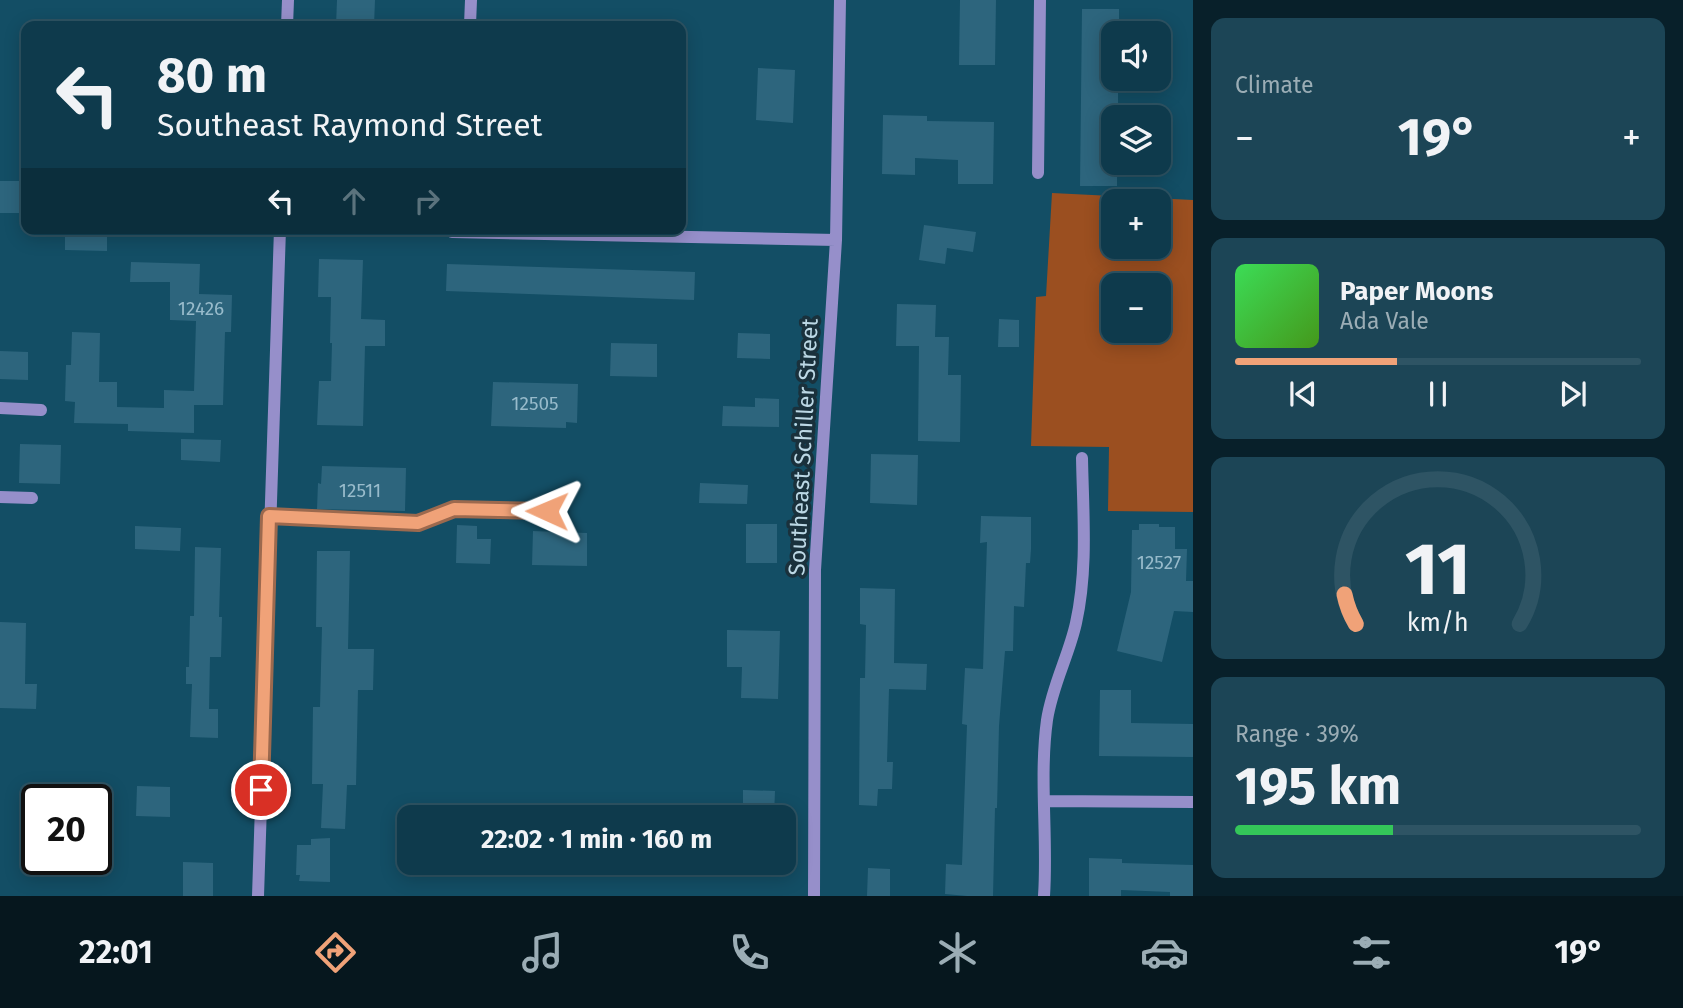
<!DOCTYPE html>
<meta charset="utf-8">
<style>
:root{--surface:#0e3a4c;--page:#1c4556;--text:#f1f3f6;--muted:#9badb5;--line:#2e5464;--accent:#f0a278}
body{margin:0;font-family:"Fira Sans",sans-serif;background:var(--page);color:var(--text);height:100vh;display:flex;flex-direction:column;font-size:26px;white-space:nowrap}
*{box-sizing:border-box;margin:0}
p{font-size:23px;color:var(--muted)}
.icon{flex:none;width:38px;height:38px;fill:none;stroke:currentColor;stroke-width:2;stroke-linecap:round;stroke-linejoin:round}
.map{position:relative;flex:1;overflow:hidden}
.panel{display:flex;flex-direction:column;gap:18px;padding:18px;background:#08202a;width:490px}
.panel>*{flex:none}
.hud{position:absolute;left:21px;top:21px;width:665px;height:214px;border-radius:14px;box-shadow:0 4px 18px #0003,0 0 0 2px var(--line);background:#0e3a4c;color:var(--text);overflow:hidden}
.controls{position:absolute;left:1101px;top:21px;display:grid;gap:14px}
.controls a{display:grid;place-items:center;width:70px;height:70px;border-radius:14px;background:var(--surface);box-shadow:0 4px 18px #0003,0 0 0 2px var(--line);font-size:35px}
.speed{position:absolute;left:21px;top:784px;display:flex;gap:14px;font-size:35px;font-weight:700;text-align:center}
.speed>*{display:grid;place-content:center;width:91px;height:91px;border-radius:50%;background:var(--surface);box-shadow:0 4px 18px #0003,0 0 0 2px var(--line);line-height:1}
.speed .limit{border:4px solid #111;border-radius:10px;background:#fff;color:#111}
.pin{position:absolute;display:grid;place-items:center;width:60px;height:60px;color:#fff;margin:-30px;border:4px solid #fff;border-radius:50%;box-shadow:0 2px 7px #0007}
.me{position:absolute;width:77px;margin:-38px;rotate:271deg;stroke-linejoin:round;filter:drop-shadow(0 0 5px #0008)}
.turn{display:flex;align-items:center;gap:24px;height:147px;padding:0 21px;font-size:32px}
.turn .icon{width:91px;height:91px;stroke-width:2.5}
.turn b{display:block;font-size:49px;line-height:60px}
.lanes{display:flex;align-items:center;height:66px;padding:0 21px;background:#0003;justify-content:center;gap:35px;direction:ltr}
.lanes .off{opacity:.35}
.big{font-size:52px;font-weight:700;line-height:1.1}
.panel .widget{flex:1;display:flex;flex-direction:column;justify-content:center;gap:10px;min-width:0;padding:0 24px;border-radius:14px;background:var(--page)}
.panel .dial{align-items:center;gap:0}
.dial svg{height:182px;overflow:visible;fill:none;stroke:var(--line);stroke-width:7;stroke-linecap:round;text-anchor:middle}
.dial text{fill:var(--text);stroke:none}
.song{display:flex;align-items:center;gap:21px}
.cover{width:84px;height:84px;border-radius:10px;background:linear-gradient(135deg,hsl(130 70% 55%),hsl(100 70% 35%))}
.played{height:7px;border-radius:4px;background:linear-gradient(90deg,var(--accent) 40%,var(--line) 40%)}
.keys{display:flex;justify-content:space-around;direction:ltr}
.heat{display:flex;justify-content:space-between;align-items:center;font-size:38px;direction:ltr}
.charge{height:10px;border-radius:5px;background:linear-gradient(90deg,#34c759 39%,var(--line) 0)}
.trip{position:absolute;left:397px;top:805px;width:399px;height:70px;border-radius:14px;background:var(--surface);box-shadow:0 4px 18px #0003,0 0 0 2px var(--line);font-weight:700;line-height:70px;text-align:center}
.tabs{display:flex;height:112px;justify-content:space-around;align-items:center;background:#06171e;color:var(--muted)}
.tabs .icon{width:49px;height:49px}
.tabs .selected{color:var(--accent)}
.tabs b{font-size:32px;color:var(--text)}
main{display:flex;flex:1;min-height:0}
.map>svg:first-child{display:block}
</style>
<main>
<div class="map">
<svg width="1193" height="896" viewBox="0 0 1193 896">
<rect width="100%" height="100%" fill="#134e65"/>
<!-- green -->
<path fill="#9b4f20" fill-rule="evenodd" d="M1052 193 1193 200V512L1108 511 1109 447 1031 446 1036 297 1046 296ZM1113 201H1158V247H1113ZM1113 285H1158V331H1113Z"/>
<!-- building -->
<path fill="#2d657d" d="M337 0H375L374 26H336Z
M960 0H996L995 65H959Z
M1082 9H1119V33H1113V79H1118V117H1113V163H1117V186H1080Z
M758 68 795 70 793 123 756 120Z
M883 115 927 116V121L994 122 993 184H958V160L915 158V175L882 174Z
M0 181H26V213H0Z
M924 225 976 232 973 252 947 248 945 264 919 260Z
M65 229H107V251L65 250Z
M319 259 363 260 361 319 385 320V346H365L363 426 317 425 319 381H331L332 343H330L331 297H318Z
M131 262 200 264 199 294 232 295 231 332H225L223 405H194V433L128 431V424L74 423 75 402 65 401 66 365H71L72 332 100 333 99 382H117V407L164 408V390L194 391 196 321 170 320V282H130Z
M447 264 695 272 694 300 446 291Z
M897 304 936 305 935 337H949L948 375H961L960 442 918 441 919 346H896Z
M999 319 1019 320V347H998Z
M738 333 770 334V359L737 358Z
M611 343 657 344V377L610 376Z
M0 351 28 352V380L0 379Z
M493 382 578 384 577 423 566 422V428L491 426Z
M755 398 779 399V427L722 426 723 406 755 407Z
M181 439 221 440 220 462 181 460Z
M20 444 61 445 60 484 19 483Z
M871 454 918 455 917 505 870 503Z
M322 466 406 468 405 511 317 509 318 483 321 484Z
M700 483 748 485 747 504 699 503Z
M981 516 1031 517V549L1030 563H1026L1024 607 1014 606 1013 651H1005L999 726 997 808H995L993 896H967L945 894 946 864 962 865 967 725 962 724 965 668 983 669 987 542 980 543Z
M746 524H777V563H746Z
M1139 524H1159V527H1175V549H1187L1186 581H1193V612L1174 611 1162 662 1117 651 1131 592 1132 530H1139Z
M457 525 477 526V539H491L490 564 456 563Z
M135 526 181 528 180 551 135 549Z
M533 531 587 533V566L532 565Z
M195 547 221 548 219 617H222L221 657H210L209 709H218V738L190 737 192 684H186V667H189L190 616H194Z
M317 551H350L348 649H374L373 690H358L356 785H347L345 829 321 828 323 784H312L313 707H320L322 627H316Z
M860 588 895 589 894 663 927 664 926 690 889 689 887 762H893L892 789H878L877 806 859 805 860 678H865L866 625 860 624Z
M0 622 26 623 25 684H37L36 709 0 708Z
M727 630 780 631 778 699 741 698 742 667H727Z
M1100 690H1131V723L1193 724V757L1099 756Z
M137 786 170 787V817L136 816Z
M743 790 775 791 774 817H743Z
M330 838V882L299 881 300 875H296L297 845H311V839Z
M1089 858 1122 859V863L1193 865V896H1170V892L1121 890V896H1089Z
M183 862 213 863V896H183Z
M868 868 890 869V896H867Z"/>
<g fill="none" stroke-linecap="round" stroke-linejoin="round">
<!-- minor -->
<path stroke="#968fca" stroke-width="12" d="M470 25 471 0
M287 26 288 0
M1038 173 1040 0
M452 232 836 240
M0 408 41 410
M0 497 32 498
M269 516 418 523 454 509 547 511
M1045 801 1193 802
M258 896 280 229
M814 896 815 570 836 240 840 0
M1044 896C1048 838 1039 778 1047 720 1052 686 1069 655 1076 623 1088 569 1083 513 1082 458"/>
</g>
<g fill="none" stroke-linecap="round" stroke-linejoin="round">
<defs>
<path id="route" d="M261 790 269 516 418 523 454 509 547 511"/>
</defs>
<!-- route casing -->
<use href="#route" stroke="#9c694e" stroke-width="18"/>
<!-- route -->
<use href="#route" stroke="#f0a278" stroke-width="12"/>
</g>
<g text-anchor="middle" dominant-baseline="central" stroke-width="7" stroke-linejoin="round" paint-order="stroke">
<!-- number labels -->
<g font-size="19" fill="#98bbcb">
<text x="201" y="308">12426</text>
<text x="535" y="403">12505</text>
<text x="360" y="490">12511</text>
<text x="1159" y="562">12527</text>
</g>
<!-- street labels -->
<g font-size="23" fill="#bcd8e5" stroke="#1a313c">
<text transform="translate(803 447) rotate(-87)">Southeast Schiller Street</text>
</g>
</g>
</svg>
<div class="controls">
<a><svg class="icon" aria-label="sound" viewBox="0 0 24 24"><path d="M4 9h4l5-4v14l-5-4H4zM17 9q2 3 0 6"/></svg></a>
<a><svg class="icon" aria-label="layers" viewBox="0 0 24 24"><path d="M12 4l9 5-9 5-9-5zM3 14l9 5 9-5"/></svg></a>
<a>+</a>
<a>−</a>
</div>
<div class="speed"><div class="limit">20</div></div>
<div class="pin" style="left:261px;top:790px;background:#d93025"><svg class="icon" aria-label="arrive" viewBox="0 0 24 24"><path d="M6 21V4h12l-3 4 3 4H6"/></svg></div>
<svg class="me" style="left:547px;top:511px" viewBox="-20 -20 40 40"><path d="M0-17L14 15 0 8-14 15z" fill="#f0a278" stroke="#fff" stroke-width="4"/></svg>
<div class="trip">22:02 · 1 min · 160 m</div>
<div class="hud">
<div class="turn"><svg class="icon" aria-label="left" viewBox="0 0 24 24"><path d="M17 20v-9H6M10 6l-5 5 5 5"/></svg><div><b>80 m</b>Southeast Raymond Street</div></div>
<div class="lanes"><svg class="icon" aria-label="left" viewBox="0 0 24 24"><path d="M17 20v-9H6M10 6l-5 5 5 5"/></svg><svg class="icon off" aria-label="ahead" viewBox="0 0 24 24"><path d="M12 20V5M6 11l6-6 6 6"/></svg><svg class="icon off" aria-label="right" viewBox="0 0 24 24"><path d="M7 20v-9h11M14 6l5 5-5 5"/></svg></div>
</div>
</div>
<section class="panel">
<div class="widget"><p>Climate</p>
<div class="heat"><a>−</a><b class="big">19°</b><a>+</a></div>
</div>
<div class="widget">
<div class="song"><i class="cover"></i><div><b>Paper Moons</b><p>Ada Vale</p></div></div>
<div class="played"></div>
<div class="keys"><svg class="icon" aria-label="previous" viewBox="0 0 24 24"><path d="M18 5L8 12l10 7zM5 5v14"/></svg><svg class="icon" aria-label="pause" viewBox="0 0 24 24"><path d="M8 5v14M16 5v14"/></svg><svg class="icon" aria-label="next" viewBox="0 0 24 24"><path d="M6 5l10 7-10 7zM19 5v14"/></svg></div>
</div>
<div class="widget dial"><svg viewBox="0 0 100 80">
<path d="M14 69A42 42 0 1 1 86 69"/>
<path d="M14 69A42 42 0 0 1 9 56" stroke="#f0a278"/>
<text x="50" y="56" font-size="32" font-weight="700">11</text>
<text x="50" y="72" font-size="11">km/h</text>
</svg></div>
<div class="widget"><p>Range · 39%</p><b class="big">195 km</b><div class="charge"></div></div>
</section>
</main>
<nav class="tabs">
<b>22:01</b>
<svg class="icon selected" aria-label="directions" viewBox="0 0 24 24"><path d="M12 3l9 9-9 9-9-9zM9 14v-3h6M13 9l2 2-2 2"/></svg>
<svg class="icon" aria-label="music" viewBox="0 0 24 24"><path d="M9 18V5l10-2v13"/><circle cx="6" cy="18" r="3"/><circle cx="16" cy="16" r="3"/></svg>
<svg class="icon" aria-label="phone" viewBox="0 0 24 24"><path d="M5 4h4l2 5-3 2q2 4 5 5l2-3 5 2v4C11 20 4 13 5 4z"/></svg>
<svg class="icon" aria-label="climate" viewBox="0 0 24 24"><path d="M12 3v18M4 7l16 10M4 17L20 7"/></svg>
<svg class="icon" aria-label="car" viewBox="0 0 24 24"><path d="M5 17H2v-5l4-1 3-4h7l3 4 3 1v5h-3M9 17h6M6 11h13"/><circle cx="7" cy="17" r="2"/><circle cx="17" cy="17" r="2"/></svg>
<svg class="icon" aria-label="filters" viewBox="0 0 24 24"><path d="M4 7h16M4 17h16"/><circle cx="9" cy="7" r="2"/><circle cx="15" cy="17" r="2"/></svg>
<b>19°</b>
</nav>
